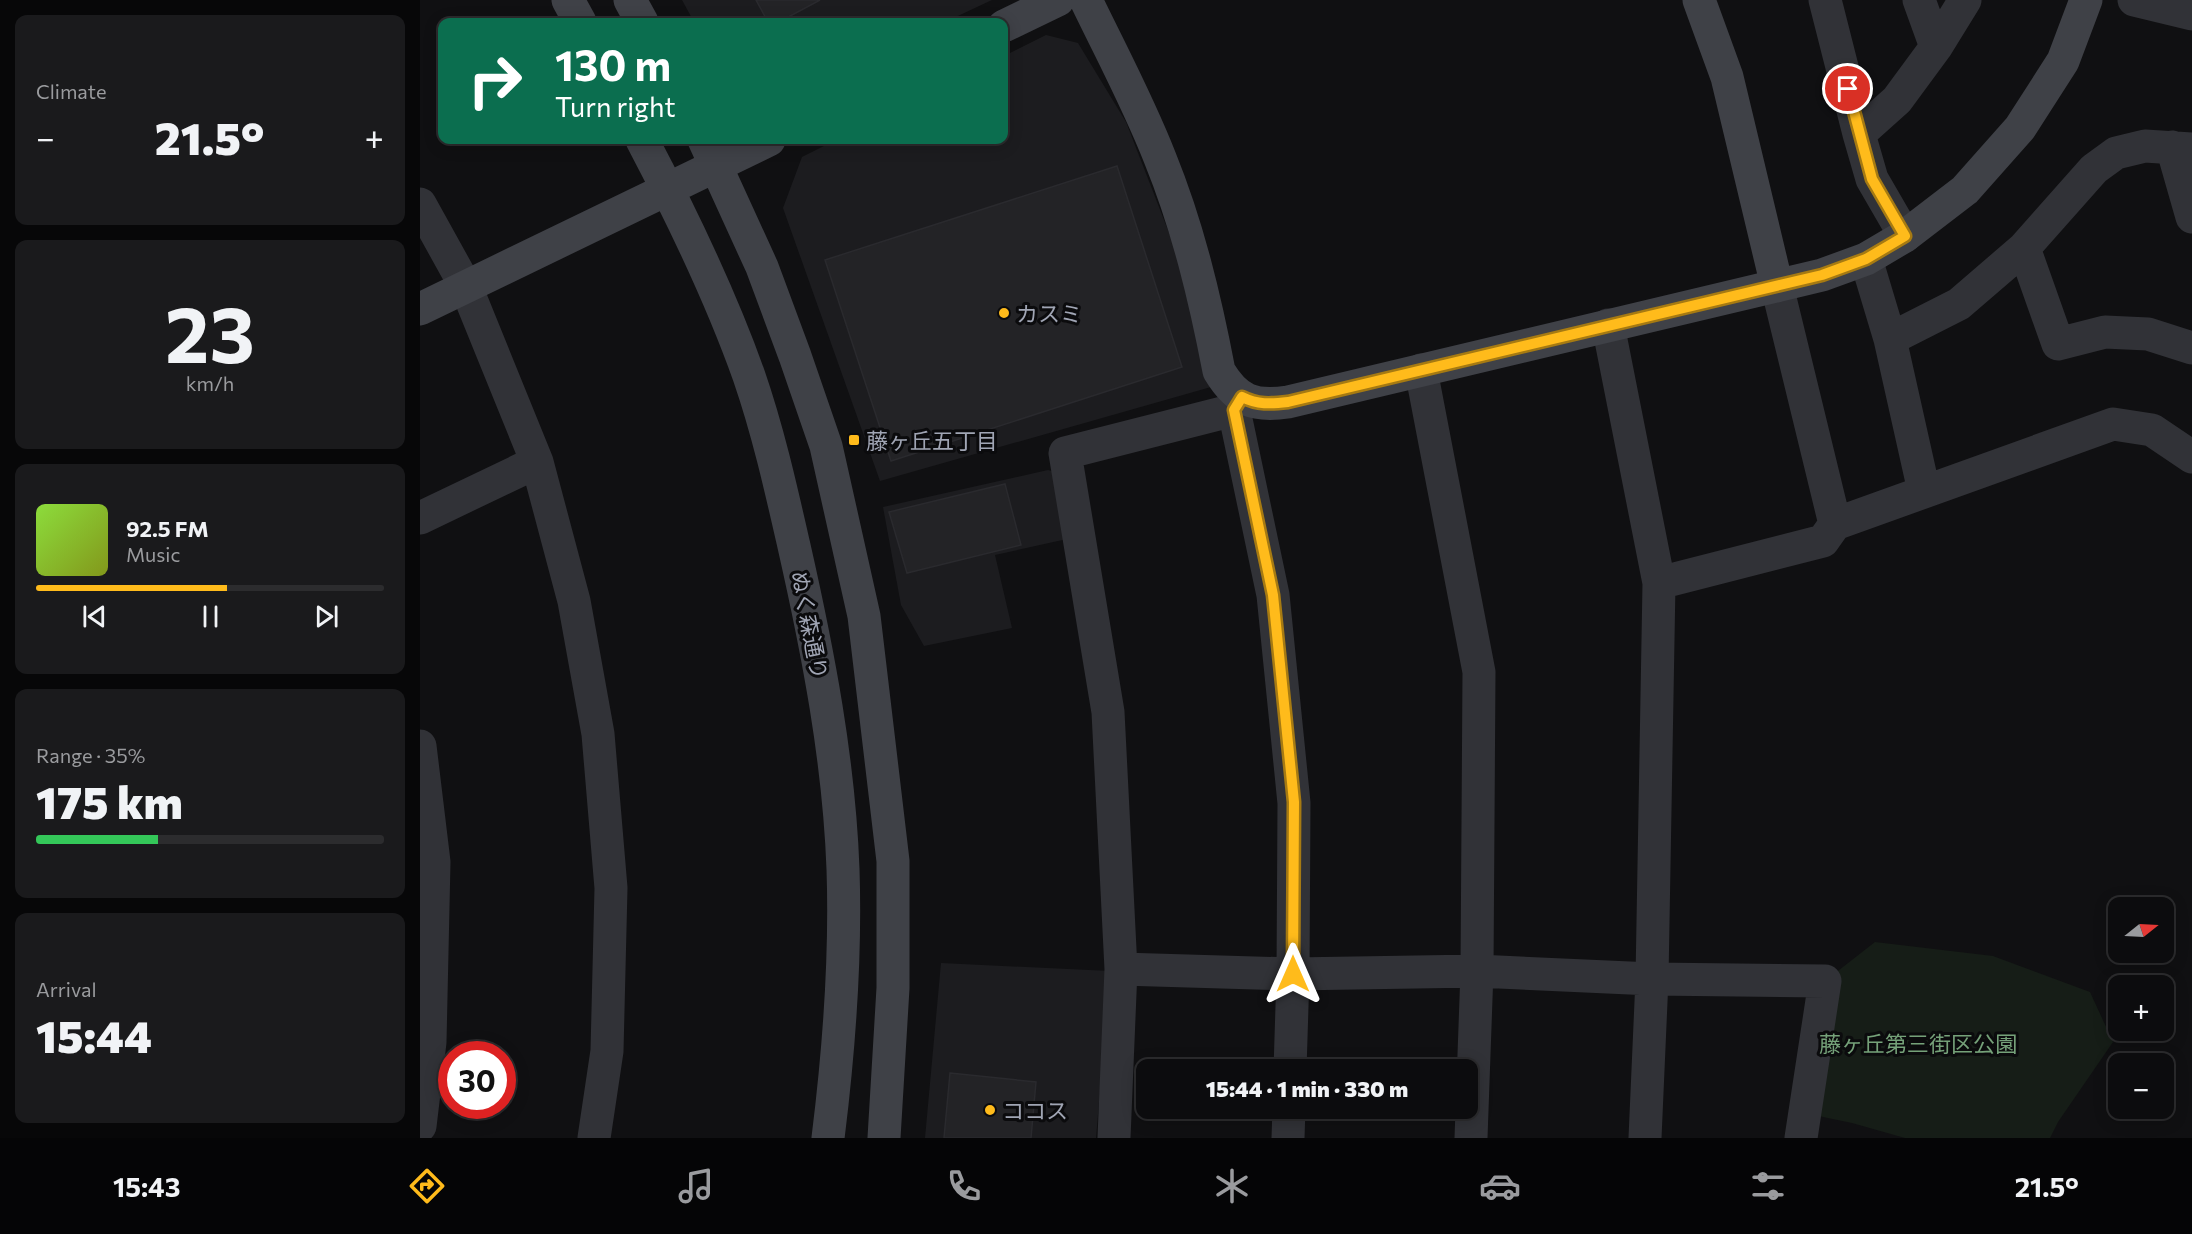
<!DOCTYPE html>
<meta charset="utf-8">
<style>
:root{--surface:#0c0c0e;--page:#1a1a1c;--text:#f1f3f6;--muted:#9a9b9e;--line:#2c2c2e;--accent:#ffbb1b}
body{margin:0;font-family:Commissioner,"Noto Sans JP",sans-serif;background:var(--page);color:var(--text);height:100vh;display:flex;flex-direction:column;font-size:22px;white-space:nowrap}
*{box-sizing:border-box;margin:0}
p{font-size:20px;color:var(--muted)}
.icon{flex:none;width:33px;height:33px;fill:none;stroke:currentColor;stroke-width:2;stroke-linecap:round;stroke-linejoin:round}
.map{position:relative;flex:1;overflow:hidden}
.side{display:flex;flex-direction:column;gap:15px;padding:15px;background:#070708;width:420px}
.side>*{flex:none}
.guide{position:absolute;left:18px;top:18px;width:570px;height:126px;border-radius:12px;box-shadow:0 3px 15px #0003,0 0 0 2px var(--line);background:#0b6e4f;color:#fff;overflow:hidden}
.needle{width:39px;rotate:72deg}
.buttons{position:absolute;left:1688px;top:897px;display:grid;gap:12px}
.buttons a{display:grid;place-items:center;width:66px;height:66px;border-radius:12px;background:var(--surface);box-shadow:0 3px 15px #0003,0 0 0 2px var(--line);font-size:30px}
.speed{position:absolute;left:18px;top:1041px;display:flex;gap:12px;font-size:30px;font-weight:700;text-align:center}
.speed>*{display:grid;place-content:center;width:78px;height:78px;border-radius:50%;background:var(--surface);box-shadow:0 3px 15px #0003,0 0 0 2px var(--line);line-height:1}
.speed .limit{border:9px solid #d22;background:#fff;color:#111}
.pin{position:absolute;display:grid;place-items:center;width:51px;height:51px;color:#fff;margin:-26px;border:3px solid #fff;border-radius:50%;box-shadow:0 2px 6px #0007}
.me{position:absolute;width:66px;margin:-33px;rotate:0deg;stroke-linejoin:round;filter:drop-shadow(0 0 4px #0008)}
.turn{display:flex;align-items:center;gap:21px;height:126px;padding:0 18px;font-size:27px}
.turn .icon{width:78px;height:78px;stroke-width:2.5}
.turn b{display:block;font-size:42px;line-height:51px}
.big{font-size:45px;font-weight:800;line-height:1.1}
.side .tile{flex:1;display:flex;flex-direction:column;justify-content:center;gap:9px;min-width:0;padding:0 21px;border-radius:12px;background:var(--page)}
.side .dial{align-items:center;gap:0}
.dial b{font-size:78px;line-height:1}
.song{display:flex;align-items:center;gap:18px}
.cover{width:72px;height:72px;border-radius:9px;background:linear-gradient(135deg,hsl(90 70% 55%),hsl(70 70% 35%))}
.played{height:6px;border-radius:3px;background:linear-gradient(90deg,var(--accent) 55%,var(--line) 55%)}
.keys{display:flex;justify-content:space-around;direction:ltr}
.heat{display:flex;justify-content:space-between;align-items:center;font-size:33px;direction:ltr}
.charge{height:9px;border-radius:4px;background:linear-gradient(90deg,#34c759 35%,var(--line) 0)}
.trip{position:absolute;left:716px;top:1059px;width:342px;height:60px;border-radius:12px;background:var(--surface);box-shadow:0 3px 15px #0003,0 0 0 2px var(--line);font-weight:800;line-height:60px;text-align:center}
.tabs{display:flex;height:96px;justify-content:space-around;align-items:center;background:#050506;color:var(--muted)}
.tabs .icon{width:42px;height:42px}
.tabs .active{color:var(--accent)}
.tabs b{font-size:27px;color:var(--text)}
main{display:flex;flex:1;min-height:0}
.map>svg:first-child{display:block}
</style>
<main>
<section class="side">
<div class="tile"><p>Climate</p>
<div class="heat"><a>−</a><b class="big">21.5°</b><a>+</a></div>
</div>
<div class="tile dial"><b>23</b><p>km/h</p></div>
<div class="tile">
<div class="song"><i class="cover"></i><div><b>92.5 FM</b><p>Music</p></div></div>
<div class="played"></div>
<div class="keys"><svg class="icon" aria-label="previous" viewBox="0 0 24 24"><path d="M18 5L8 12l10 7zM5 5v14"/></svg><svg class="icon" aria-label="pause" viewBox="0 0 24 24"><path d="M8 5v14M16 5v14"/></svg><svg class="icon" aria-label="next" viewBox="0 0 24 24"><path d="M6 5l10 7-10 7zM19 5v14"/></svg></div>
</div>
<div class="tile"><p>Range · 35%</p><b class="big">175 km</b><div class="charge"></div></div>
<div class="tile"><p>Arrival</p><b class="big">15:44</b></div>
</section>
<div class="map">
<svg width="1772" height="1138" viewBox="0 0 1772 1138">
<rect width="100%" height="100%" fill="#101012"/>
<!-- built -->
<path fill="#1c1c1f" d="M262 0H572L525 22H274Z
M626 35 658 43 706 122 758 256 791 387 460 481 363 208 382 157 416 140H584V56Z
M628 470 635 472 647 539 575 555 592 628 504 646 481 605 463 507Z
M521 963 690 971 676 1138H505Z"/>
<!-- green -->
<path fill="#161d17" d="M1455 942 1573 956 1670 992 1693 1042 1638 1122 1630 1138H1485L1432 1123 1384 1113 1405 981Z"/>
<!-- building -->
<path fill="#232326" stroke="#2a2a2e" stroke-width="1.5" d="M336 0H400L359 22H348Z
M697 166 762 367 471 461 405 260Z
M585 484 601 545 487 573 469 512Z
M530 1073 616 1082 611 1138H524Z"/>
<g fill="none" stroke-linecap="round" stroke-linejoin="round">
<!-- street -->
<path stroke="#313237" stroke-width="33" d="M1405 0 1439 134 1477 100 1516 47 1545 0
M1499 0 1516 47
M1714 0 1772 14
M1439 134 1452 179 1485 236
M1752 147 1772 217
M0 204 46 287 117 462 154 601 178 734 191 888 187 1051 174 1138
M1604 248 1638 344 1685 332 1728 334 1772 348
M1446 259 1470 339 1504 491
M1357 286 1415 524
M1188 325 1239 583 1232 979 1225 1138
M1470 339 1539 304 1604 248 1674 169 1696 153 1725 146 1772 149
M1001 370 1059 672 1057 971 1051 1138
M822 397 814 410 853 595 874 803 873 974 870 1070
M0 518 117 462
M1239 583 1403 541 1415 524 1693 424 1732 430 1772 457
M0 746 14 862 10 1042 0 1126
M701 969 873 974 1057 971 1232 979 1405 981 1381 1138
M694 1138 701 969 688 712 645 453 814 410
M868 1138 869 1108"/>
<!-- secondary -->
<path stroke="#3f4147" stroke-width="33" d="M148 0 160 22
M210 0 222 22
M666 0C691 52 719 104 740 158 768 227 785 298 799 371 817 401 834 407 868 402L1402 275 1446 259 1485 236 1545 190 1600 128 1643 61 1666 0
M1279 0 1307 77 1357 286
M584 26 638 0
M222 140C262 216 300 294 329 376 348 431 361 489 374 546 398 652 419 760 423 869 426 958 419 1050 408 1138
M284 140 342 267 375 356 406 446 444 616 473 861V988L464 1138
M0 309 349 140"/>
</g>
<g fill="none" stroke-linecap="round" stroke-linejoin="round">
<defs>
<path id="route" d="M873 974 874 802 853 595 814 410 822 397C838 405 850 404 868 402L1402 275 1446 259 1485 236 1452 179 1428 89"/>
</defs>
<!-- route casing -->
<use href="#route" stroke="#a67a12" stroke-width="15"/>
<!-- route -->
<use href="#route" stroke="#ffbb1b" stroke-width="10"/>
</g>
<!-- markers -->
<g fill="#ffbb1b" stroke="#0b0b0d" stroke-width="2">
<circle cx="584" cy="313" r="6"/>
<rect x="428" y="434" width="12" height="12" rx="3"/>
<circle cx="570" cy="1110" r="6"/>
</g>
<g text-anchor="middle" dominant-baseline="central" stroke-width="6" stroke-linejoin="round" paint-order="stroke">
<!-- poi labels -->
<g font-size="22" fill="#a0a5b4" stroke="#0b0b0d" text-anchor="start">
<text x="596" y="313">カスミ</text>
<text x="446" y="440">藤ヶ丘五丁目</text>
<text x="582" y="1110">ココス</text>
</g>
<!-- street labels -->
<g font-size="22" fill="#a0a5b4" stroke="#0b0b0d">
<text transform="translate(390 625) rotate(79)">ぬく森通り</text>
</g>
<!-- park labels -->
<g font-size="22" fill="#75a179" stroke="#0b0b0d">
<text x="1498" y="1043">藤ヶ丘第三街区公園</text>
</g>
</g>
</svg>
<div class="buttons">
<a><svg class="needle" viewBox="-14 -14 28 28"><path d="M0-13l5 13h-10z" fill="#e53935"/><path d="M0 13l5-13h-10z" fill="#9a9b9e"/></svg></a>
<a>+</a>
<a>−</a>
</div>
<div class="speed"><div class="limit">30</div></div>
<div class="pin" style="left:1428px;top:89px;background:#d93025"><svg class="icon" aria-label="arrive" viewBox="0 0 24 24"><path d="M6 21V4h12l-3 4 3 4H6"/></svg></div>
<svg class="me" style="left:873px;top:974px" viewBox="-20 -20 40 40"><path d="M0-17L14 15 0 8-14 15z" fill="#ffbb1b" stroke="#fff" stroke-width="4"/></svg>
<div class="trip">15:44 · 1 min · 330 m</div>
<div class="guide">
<div class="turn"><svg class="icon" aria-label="right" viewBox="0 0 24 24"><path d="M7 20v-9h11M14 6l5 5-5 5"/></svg><div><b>130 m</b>Turn right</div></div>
</div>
</div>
</main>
<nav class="tabs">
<b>15:43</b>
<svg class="icon active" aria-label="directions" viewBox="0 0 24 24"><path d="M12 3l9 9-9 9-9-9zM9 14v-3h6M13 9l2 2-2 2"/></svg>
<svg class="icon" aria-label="music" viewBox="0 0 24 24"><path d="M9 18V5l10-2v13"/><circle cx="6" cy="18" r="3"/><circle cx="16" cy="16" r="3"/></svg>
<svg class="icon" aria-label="phone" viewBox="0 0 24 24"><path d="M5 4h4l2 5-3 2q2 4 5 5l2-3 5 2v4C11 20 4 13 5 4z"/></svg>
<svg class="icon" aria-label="climate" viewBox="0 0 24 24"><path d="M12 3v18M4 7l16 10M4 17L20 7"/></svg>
<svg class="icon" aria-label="car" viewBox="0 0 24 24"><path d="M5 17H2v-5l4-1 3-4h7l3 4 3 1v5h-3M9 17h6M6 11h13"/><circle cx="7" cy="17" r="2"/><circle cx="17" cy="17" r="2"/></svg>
<svg class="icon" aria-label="filters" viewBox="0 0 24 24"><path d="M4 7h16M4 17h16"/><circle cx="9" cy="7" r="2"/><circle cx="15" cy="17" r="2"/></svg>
<b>21.5°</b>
</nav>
